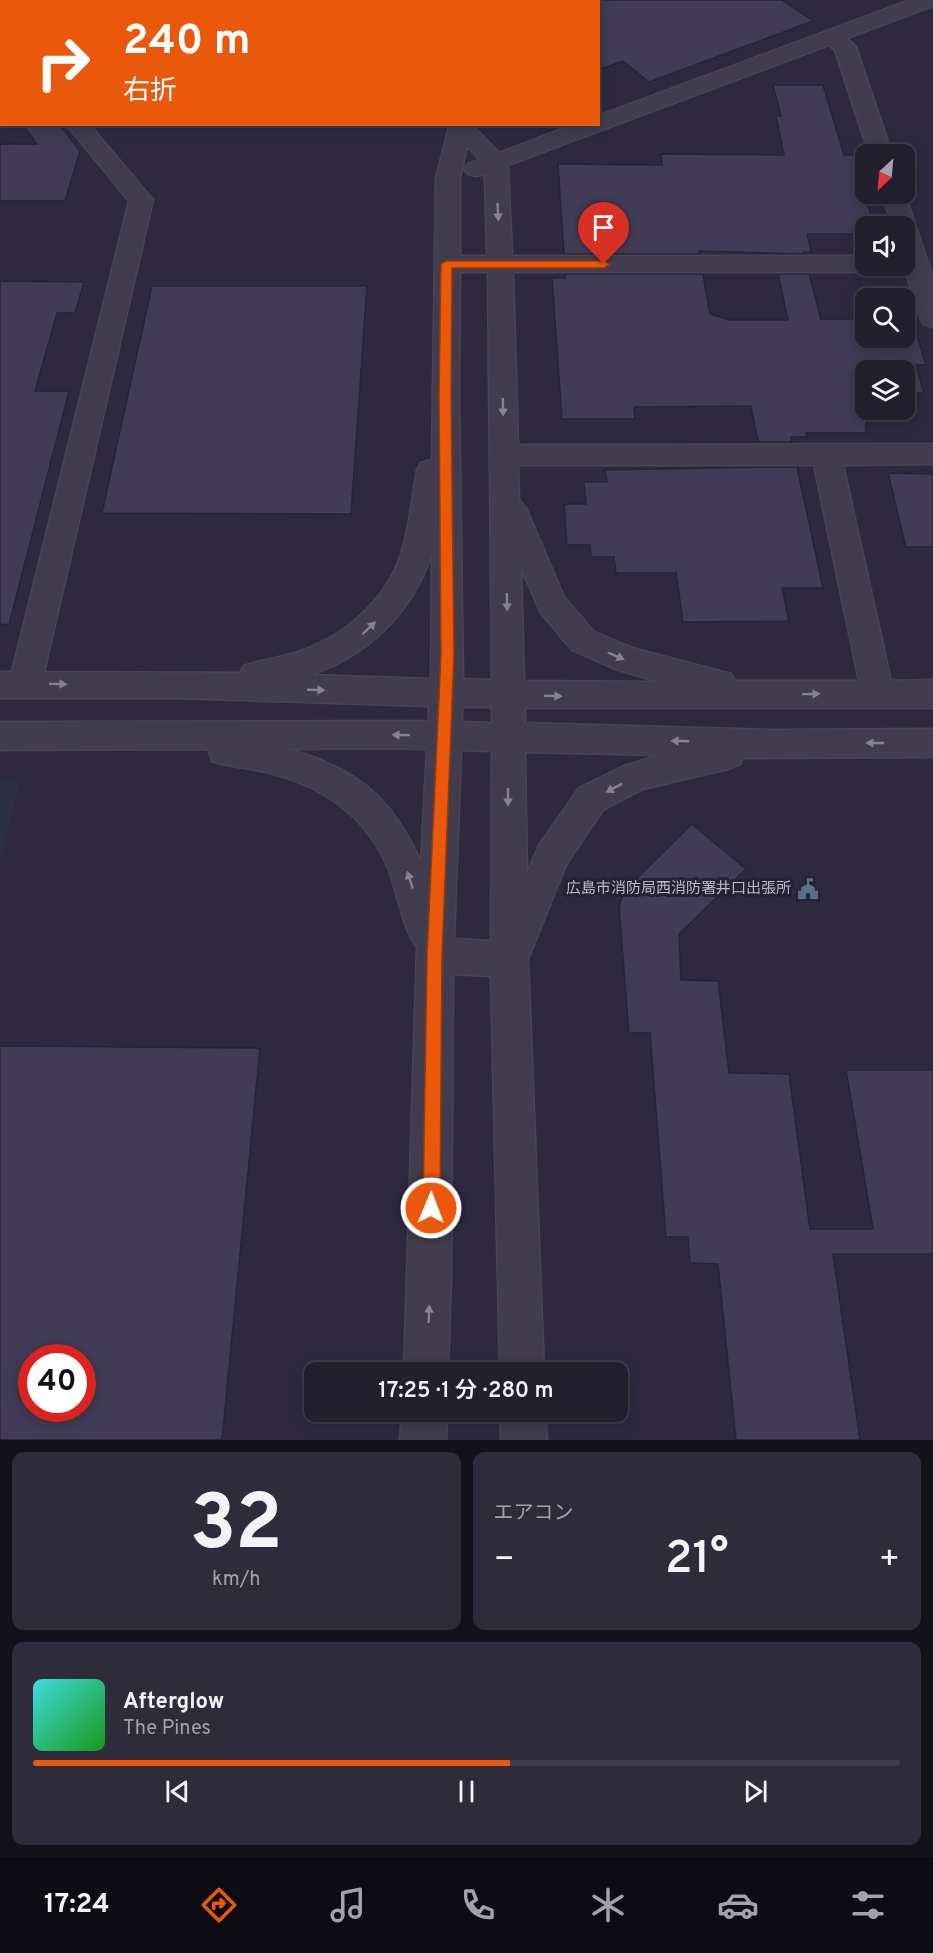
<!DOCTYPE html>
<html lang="ja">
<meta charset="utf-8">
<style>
:root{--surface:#221f2f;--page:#2e2c3b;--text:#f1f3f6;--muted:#a2a2aa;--line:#3f3d4b;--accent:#ea580c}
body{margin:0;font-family:Overpass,"Noto Sans JP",sans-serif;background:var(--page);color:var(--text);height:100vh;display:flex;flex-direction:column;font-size:22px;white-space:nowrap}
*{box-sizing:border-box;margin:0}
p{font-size:20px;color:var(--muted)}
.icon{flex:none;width:33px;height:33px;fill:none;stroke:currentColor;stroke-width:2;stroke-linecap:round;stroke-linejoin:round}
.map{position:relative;height:1440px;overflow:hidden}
.side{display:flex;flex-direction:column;gap:12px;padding:12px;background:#13111a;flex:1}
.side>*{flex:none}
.top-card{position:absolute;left:0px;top:0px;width:600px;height:126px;box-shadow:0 3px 15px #0003,0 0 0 2px var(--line);background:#ea580c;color:#fff;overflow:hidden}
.needle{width:39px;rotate:206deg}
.fabs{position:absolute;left:855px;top:144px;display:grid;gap:12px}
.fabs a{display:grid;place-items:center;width:60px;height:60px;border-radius:12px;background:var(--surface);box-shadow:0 3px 15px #0003,0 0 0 2px var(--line);font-size:30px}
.speed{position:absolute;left:18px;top:1344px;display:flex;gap:12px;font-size:30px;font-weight:700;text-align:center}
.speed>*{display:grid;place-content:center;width:78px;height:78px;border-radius:50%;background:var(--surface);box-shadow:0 3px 15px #0003,0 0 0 2px var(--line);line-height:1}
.speed .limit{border:9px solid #d22;background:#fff;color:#111}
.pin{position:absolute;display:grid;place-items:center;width:51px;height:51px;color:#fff;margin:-62px -26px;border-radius:50% 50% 50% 0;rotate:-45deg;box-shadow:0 0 6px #0007}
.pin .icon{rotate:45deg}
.me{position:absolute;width:66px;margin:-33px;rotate:1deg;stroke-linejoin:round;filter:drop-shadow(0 0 4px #0008)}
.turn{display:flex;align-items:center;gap:21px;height:126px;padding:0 24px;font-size:27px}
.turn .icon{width:78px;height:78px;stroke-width:2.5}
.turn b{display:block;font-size:42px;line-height:51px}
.big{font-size:45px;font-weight:600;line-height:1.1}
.side .tile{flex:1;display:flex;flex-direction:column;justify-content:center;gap:9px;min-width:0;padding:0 21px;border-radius:12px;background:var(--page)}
.side .dial{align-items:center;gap:0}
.dial b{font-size:78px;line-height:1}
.song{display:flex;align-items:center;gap:18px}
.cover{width:72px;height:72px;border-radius:9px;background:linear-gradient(135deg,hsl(180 70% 55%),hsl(120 70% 35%))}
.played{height:6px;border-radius:3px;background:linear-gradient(90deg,var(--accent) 55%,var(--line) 55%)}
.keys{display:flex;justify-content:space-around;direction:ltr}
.heat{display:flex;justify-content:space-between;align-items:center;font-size:33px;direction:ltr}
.side .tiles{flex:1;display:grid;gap:12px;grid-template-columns:1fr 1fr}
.tile:last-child{grid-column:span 2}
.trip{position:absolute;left:304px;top:1362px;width:324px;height:60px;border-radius:12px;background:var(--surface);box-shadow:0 3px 15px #0003,0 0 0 2px var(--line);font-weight:600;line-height:60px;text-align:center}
.tabs{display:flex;height:96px;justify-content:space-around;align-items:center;background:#0e0c13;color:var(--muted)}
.tabs .icon{width:42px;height:42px}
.tabs .on{color:var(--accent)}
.tabs b{font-size:27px;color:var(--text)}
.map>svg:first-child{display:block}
</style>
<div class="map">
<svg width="933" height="1440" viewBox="0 0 933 1440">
<rect width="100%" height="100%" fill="#2e293f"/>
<!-- green -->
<path fill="#2b3040" d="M0 780 19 782 0 864Z"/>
<!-- building -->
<path fill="#413b55" stroke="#282437" stroke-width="1.5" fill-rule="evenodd" d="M598 0H782L813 21 649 82 623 61 598 70Z
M773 85H823L844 155H853L874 226H866V234H807L811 252H804V254L699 251 700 254H564L558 164 662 165 661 154 784 155 776 116H781Z
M22 124H59L80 151 65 201H0V144H37Z
M565 274H703L710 314 730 320H788L778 274H809L821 319H866V338H904V319H912L926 365H916L924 393H904V370H866V433H806L807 437H791L792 442H758L751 406 634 407 635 419H562L552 278H565Z
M0 281 84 282 75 313H57L35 391H69L9 625 0 624Z
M152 286H367L351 514 102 513Z
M763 467H797L823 588H782L789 621 683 622 676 573H616L614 557H591L590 545H567L564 504H586L584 482H607L605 470Z
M888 473 933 474V547H906Z
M692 824 746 869 679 934 681 980 718 981 729 1073 789 1074 810 1229H873L846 1070H933V1254H833L860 1440H736L718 1264 690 1263 688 1237H666L650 1033H629L619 908 623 892Z
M0 1046 260 1048 222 1440H0ZM32 1358H82V1408H32Z"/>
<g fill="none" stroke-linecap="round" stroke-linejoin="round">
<defs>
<path id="minor" d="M323 0H343L344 2H324Z
M910 0H933V6L847 38 856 47 892 154H869L835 50 829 45 508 165 512 256H866V266H878L875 270 866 272H513L518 445 933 444V464L843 465 891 681 933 680V708H525V723L771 730 933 729V757L743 758 740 764 728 769 643 789 603 810 566 865 528 959 544 1372H500L491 976 453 974 451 1276 448 1372H404L417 947C405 935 396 889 389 870 367 816 322 785 266 772 248 768 229 767 212 761L208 749 0 750V722L429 721V706L176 698H0V672H12L129 201 66 124H89L153 200 44 672 240 673 244 666C262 659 283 658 301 651 347 635 388 598 402 551 410 525 412 497 417 470L421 463 432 460 436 178 449 127 447 124H471L499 153 575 124H598V116ZM467 146 480 160 468 164 464 169 468 174 476 176 485 174 487 256H460V178ZM460 272H488L492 680 463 679 459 394ZM518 465H814L859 681H735L731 674 632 648 594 632 564 597 526 508 519 500ZM432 553 431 679 310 675C369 655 412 613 432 553ZM521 568 541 613 572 650 615 669 660 682 524 681ZM462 707H492V723L462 722ZM383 748 427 749 421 863C393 798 356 768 288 749ZM461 750 492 751 491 941 454 939ZM525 752 660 755 624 766 579 788 539 845 527 874Z
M0 26H2V40H0Z
M2 88V102L0 103V89Z
M904 192 933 278V327L924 324 920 318 904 266V226H892L882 194Z
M402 1412H447L446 1440H400Z
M500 1412H545L547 1440H501Z"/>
</defs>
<!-- minor casing -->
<use href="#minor" stroke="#484456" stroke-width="3"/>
<!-- minor -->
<use href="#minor" fill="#413d4f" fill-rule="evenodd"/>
</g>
<!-- one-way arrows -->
<defs><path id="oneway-solid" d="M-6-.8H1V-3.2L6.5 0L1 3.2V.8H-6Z" transform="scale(1.5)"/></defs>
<g fill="#868293">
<use href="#oneway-solid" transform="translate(498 212) rotate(87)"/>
<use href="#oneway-solid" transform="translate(503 407) rotate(89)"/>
<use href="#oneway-solid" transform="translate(507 602) rotate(89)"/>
<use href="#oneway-solid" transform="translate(369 628) rotate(-44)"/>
<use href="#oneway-solid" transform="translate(616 656) rotate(23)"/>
<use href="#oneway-solid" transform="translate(58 684) rotate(1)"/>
<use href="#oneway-solid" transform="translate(316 690) rotate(2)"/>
<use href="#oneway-solid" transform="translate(811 694) rotate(-1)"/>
<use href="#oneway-solid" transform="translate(553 696) rotate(1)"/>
<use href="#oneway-solid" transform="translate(401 735) rotate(-179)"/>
<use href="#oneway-solid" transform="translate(680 741) rotate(-178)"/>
<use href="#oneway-solid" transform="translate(875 743) rotate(180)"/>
<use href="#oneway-solid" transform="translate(614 788) rotate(153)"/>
<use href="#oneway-solid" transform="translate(508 797) rotate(90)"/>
<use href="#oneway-solid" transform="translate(410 880) rotate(-108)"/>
<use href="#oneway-solid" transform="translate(429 1314) rotate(-88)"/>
</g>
<!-- route -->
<path fill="#ea580c" stroke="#983908" stroke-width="1.5" d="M446 261H604L610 264 604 268H452L451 394 454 654 442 956 440 1208 437 1214 431 1216 425 1214 423 1208 427 956 441 654 439 394 441 264Z"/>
<!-- icons -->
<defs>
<symbol id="civic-bare" viewBox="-9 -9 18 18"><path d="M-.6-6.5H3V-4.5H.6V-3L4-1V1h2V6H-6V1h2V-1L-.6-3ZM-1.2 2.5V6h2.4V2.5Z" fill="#5c6f8a" stroke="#262235" stroke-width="2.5" paint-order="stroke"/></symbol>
</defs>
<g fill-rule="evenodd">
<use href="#civic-bare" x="793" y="874" width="30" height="30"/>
</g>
<g text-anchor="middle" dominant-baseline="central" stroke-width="6" stroke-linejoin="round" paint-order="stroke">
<!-- poi labels -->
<g font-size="15" fill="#bebaca" stroke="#262235" text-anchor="end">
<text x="791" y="889">広島市消防局西消防署井口出張所</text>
</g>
</g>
</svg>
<div class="fabs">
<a><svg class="needle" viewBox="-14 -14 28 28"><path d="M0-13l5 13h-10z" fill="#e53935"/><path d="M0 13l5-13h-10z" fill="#a2a2aa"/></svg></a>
<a><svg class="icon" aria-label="sound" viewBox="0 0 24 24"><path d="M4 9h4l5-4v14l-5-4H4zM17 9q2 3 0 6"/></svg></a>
<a><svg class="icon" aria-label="search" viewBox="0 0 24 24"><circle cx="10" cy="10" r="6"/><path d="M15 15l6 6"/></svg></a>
<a><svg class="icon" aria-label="layers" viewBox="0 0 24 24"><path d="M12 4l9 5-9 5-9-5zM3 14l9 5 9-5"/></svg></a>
</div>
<div class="speed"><div class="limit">40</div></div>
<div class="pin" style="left:604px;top:264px;background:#d93025"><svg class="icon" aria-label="arrive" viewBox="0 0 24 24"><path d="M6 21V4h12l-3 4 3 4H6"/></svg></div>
<svg class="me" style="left:431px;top:1208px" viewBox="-20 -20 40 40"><circle r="17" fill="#ea580c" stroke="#fff" stroke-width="3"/><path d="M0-11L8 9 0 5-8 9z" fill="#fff"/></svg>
<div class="trip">17:25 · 1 分 · 280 m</div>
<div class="top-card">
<div class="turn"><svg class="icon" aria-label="right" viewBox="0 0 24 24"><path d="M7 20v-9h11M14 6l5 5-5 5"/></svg><div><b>240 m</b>右折</div></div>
</div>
</div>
<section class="side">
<div class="tiles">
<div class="tile dial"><b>32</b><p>km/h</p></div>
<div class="tile"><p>エアコン</p>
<div class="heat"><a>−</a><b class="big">21°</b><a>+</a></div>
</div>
<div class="tile">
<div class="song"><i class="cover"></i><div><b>Afterglow</b><p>The Pines</p></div></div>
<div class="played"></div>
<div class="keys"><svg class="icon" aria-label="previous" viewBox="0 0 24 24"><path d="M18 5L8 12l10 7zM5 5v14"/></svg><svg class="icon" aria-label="pause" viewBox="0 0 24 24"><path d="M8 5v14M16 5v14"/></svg><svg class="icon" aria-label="next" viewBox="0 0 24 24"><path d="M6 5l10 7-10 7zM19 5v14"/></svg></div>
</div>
</div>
</section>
<nav class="tabs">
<b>17:24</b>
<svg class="icon on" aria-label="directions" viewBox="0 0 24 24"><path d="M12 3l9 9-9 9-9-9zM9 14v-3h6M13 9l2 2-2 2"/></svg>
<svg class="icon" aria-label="music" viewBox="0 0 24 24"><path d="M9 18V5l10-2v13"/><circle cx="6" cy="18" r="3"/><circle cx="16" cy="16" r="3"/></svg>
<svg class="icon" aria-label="phone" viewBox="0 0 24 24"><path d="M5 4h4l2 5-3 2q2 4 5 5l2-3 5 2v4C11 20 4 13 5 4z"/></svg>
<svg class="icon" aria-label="climate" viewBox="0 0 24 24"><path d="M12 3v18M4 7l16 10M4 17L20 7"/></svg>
<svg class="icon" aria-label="car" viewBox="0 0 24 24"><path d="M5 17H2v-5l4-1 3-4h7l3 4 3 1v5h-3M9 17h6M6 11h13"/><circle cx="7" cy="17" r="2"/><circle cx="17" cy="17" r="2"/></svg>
<svg class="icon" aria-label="filters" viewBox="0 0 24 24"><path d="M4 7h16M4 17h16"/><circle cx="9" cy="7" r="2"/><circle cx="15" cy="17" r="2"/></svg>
</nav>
